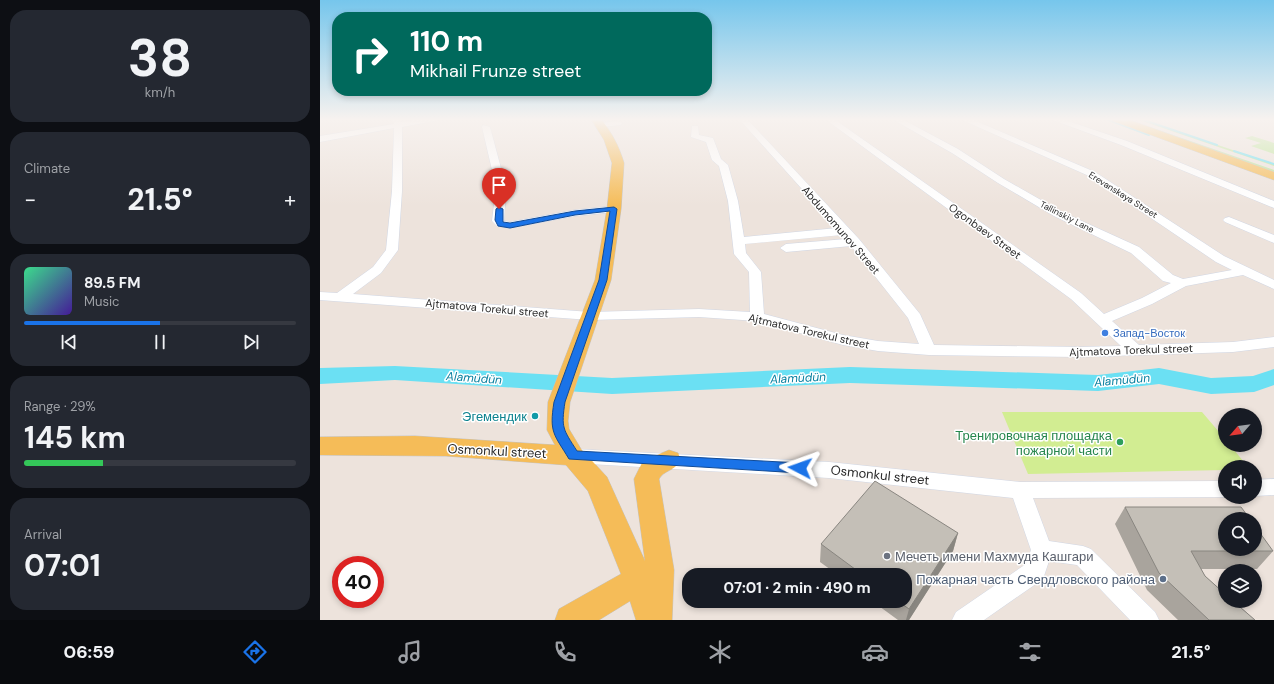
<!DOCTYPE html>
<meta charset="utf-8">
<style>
:root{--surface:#171b24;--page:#242831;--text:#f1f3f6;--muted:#9ea1a6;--line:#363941;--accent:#1a73e8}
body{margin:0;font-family:"DM Sans",sans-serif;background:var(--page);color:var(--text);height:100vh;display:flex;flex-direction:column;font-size:15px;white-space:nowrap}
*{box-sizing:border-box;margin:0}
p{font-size:13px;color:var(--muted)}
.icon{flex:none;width:22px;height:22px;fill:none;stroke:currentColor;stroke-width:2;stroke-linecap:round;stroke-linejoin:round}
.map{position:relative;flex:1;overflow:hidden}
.panel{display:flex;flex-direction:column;gap:10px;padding:10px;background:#0d0f14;width:320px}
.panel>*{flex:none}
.hud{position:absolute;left:12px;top:12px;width:380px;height:84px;border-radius:16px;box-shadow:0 2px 6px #0003;background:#00695c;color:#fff;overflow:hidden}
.needle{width:26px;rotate:242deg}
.buttons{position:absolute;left:898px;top:408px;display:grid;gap:8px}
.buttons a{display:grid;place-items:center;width:44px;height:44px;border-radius:50%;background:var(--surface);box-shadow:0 2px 6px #0003;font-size:20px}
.speed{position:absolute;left:12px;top:556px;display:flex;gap:8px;font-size:20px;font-weight:700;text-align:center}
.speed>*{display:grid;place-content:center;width:52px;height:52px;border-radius:50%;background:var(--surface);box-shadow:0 2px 6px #0003;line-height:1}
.speed .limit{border:6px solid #d22;background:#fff;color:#111}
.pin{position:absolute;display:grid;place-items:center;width:34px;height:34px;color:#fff;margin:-41px -17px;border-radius:50% 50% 50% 0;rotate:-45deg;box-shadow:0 0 4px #0007}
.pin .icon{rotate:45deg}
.me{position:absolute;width:44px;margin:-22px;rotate:274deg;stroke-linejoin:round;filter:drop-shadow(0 0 3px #0008)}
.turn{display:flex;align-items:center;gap:14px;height:84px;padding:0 12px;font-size:18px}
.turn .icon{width:52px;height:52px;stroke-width:2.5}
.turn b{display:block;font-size:28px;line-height:34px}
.big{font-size:30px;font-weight:700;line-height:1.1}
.panel .widget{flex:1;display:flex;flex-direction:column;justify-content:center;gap:6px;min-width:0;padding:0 14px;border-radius:16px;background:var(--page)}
.panel .dial{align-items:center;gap:0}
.dial b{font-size:52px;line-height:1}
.song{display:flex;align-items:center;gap:12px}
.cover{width:48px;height:48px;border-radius:6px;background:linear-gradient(135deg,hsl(150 70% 55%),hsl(260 70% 35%))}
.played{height:4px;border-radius:2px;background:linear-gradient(90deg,var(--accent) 50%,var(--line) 50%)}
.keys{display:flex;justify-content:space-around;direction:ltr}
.heat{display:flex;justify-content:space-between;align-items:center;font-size:22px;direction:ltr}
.charge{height:6px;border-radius:3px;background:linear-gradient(90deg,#34c759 29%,var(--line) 0)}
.trip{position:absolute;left:362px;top:568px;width:230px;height:40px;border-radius:16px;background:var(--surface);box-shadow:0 2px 6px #0003;font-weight:700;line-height:40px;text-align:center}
.tab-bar{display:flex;height:64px;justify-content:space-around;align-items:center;background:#090b0e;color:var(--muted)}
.tab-bar .icon{width:28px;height:28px}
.tab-bar .active{color:var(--accent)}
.tab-bar b{font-size:18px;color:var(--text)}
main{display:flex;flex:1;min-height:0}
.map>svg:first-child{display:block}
</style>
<main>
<section class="panel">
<div class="widget dial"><b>38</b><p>km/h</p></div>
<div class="widget"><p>Climate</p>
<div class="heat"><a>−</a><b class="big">21.5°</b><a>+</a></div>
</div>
<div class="widget">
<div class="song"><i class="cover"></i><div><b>89.5 FM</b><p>Music</p></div></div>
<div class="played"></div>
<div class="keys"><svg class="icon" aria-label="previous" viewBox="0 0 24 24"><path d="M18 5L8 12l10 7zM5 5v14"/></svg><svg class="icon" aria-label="pause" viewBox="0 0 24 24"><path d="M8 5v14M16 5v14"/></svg><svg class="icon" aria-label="next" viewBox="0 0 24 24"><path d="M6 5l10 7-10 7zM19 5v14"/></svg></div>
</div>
<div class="widget"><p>Range · 29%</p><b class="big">145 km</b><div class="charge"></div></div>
<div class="widget"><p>Arrival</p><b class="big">07:01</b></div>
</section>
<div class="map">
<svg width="954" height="620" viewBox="0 0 954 620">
<rect width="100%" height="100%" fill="#ede3dc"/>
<!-- green -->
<path fill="#bce596" d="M807 119 954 170V172Z
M816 119H821L954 164V166Z
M932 136 954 143V154L931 146 941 143 925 138Z"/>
<!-- pitch -->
<path fill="#d2ed92" d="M682 412H882L905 439V445H910L928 467H905V470L708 474Z"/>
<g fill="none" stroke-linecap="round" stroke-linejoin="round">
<!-- stream -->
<path stroke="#6be0f3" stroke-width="2" d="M786 119 829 135
M821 119 897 145
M914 151 954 164"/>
<!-- river -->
<path fill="#6be0f3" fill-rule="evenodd" d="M75 366 292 378 530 367 778 375 839 368 891 378 933 376 954 369V385L934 392 891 394 839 384 778 391 530 383 292 394 75 380 0 384V368Z"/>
<defs>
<path id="minor" d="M72 119H80L81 122 100 119H118L114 121 82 127V191L78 250 61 273 33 294 270 312 379 309 430 312 429 272 414 254 408 201 399 166 392 160 386 142 371 137 372 126H378L379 135 393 138 401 159 408 165 418 201 424 237 517 228 419 119H427L539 239 600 314 614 345 760 347 801 346 751 299 505 119H514L761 293 784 314 822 298 851 283 843 281 811 253 734 216 678 183 632 153 572 119H582L638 149 684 179 742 212 819 247 853 275 863 279 912 270 896 262 769 176 640 119H651L775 172 904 256 954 280V289L923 275 866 286 832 304 792 321 819 345 913 342 954 337V347L913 352 760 357 609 355 558 351 523 345 437 321 379 317 270 320 0 300V292L17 293 53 267 66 250 72 191 74 128 0 142V136L74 124ZM522 235 526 239 466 244 460 248 466 252 531 246 588 318 599 344 558 341 523 335 444 314 441 272 426 253 425 244Z
M730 119H742L807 141 954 201V208L801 145Z
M298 121 302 123 301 125 281 127 277 125 281 123Z
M163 125 170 127 186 187 184 221 190 222 255 210 294 206 299 209 294 212 255 216 190 228 177 226 172 221 176 187 162 127Z
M909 217 954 235V243L905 222 903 220 905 218Z
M253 449 509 462 700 482 905 481 906 497 713 498 729 541 763 546 771 549 835 612 839 620H810L757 565 729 561 723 579 664 620H632L636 612 706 564 711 550 693 498 509 478 253 463 246 461 244 456 246 451Z
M954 479V495L935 496V480Z"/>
<path id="major" d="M271 119H281C292 133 299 146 304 163L301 209 291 280 250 402 248 421 249 429 261 449 287 477 325 561 314 479 323 461 349 450 358 453 361 460C355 471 344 470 339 479L354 570 352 620H316L310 601 279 620H235L239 609 301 574 268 491 246 465 126 456 0 455V437L95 436 235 445 227 430 228 402 275 280 287 209 292 163 284 140Z
M792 119H807L954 172V180L793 121Z"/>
</defs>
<!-- minor casing -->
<use href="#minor" stroke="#d1d7e4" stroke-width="1"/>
<!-- major casing -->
<use href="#major" stroke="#c3c3c3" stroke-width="1"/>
<!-- minor -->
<use href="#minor" fill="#fff" fill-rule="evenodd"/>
<!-- major -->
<use href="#major" fill="#f5bc58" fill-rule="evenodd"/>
</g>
<!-- wall -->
<path fill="#a9a49d" d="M805 507 953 551 937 569H881L885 576 935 620H858L827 590 795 524Z
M638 533 633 551 589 620H578L552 601H585V575H518L500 562 501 544Z"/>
<!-- shaded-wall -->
<path fill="#898680" d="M638 533 633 551 589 620H586L589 609Z"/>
<!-- building -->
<path fill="#c4bfb7" stroke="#898680" d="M555 481 638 533 589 609 578 601H585V575H543L501 544Z
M805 507H921L930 519H905V549H935V526L953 551H871L885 576 905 594V601H913L935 620H889L839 573Z"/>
<!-- sky -->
<linearGradient id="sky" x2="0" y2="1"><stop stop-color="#76c6ec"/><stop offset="0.58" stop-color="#f7f2ef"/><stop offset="1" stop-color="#f7f2ef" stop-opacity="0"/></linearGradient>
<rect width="954" height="206" fill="url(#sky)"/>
<!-- route -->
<path fill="#1a73e8" stroke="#114b97" d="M179 207 183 209V222L190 223 255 211 294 207 297 209 287 280 245 402C241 428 243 429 257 451L480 463 484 465 486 468 484 472 480 473 249 459C234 434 229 433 234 402L279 280 290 211 255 215 190 228 178 226 175 220 176 209Z"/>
<!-- markers -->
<circle fill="#3f7fe0" stroke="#fff" stroke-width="1.5" cx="785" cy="333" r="4"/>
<circle fill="#0f9aa8" stroke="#fff" stroke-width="1.5" cx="215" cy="416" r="4"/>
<circle fill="#2e9e5b" stroke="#fff" stroke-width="1.5" cx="800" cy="442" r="4"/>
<circle fill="#6b7280" stroke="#fff" stroke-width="1.5" cx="567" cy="556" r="4"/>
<circle fill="#5c6f8a" stroke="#fff" stroke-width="1.5" cx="843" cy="579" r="4"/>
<g text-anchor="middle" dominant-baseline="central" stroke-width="3" stroke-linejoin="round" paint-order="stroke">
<!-- far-street labels -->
<g font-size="9" fill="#2a2a2a" stroke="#fff">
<text transform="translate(803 195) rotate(32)">Erevanskaya Street</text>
<text transform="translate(747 217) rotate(27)">Tallinskiy Lane</text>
</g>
<!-- street labels -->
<g font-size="11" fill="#2a2a2a" stroke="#fff">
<text transform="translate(521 230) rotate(49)">Abdumomunov Street</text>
<text transform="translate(665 231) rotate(36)">Ogonbaev Street</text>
<text transform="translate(167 308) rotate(5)">Ajtmatova Torekul street</text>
<text transform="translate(489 331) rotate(13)">Ajtmatova Torekul street</text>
<text transform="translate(811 350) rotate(-2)">Ajtmatova Torekul street</text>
</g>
<!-- shop labels -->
<g font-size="11" fill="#366cbe" stroke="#fff" text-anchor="start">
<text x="793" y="333">Запад-Восток</text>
</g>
<!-- water labels -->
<g font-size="12" font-style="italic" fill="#0980a0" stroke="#fff">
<text transform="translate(154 378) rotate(4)">Alamüdün</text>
<text transform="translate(478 378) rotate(-3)">Alamüdün</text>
<text transform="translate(802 380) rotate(-5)">Alamüdün</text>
</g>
<!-- near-culture labels -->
<g font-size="13" fill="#0d838f" stroke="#fff" text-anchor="end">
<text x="207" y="416">Эгемендик</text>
</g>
<!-- near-leisure labels -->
<g font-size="13" fill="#27864d" stroke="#fff" text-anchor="end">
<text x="792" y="435">Тренировочная площадка<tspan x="792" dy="15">пожарной части</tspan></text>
</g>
<!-- near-street labels -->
<g font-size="13" fill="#2a2a2a" stroke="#fff">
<text transform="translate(177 451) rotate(3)">Osmonkul street</text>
<text transform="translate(560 475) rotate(6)">Osmonkul street</text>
</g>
<!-- near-worship labels -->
<g font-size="13" fill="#5b616d" stroke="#fff" text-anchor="start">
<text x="575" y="556">Мечеть имени Махмуда Кашгари</text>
</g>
<!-- near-service labels -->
<g font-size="13" fill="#4e5e75" stroke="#fff" text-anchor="end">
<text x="835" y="579">Пожарная часть Свердловского района</text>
</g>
</g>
</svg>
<div class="buttons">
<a><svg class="needle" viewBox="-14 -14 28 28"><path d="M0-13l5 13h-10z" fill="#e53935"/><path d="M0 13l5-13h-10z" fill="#9ea1a6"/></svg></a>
<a><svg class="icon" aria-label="sound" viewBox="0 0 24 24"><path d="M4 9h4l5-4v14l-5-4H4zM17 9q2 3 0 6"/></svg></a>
<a><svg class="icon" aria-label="search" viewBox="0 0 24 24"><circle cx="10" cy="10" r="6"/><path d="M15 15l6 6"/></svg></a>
<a><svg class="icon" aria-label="layers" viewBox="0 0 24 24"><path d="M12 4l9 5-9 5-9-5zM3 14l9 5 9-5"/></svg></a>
</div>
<div class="speed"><div class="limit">40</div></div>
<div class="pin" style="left:179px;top:209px;background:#d93025"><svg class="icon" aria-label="arrive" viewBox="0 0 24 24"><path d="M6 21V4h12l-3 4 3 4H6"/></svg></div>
<svg class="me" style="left:480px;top:468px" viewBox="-20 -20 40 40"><path d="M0-17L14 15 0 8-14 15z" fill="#1a73e8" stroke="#fff" stroke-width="4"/></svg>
<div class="trip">07:01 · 2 min · 490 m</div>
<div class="hud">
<div class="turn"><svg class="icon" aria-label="right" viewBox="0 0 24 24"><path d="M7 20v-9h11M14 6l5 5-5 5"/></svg><div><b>110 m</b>Mikhail Frunze street</div></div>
</div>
</div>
</main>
<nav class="tab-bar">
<b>06:59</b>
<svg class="icon active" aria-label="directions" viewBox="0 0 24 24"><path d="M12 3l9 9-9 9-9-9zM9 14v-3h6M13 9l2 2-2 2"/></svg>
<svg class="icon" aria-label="music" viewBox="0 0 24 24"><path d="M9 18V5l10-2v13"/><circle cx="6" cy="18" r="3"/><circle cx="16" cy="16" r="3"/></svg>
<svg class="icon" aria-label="phone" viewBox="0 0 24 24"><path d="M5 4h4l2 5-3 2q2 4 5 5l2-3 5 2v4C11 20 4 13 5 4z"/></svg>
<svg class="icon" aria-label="climate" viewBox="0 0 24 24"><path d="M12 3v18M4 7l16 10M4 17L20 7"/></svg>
<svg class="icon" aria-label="car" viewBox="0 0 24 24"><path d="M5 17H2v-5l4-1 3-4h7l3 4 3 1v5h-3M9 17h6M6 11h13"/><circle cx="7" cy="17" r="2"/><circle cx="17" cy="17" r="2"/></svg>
<svg class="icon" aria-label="filters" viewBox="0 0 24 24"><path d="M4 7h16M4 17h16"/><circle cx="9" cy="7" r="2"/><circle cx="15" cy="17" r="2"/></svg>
<b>21.5°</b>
</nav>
